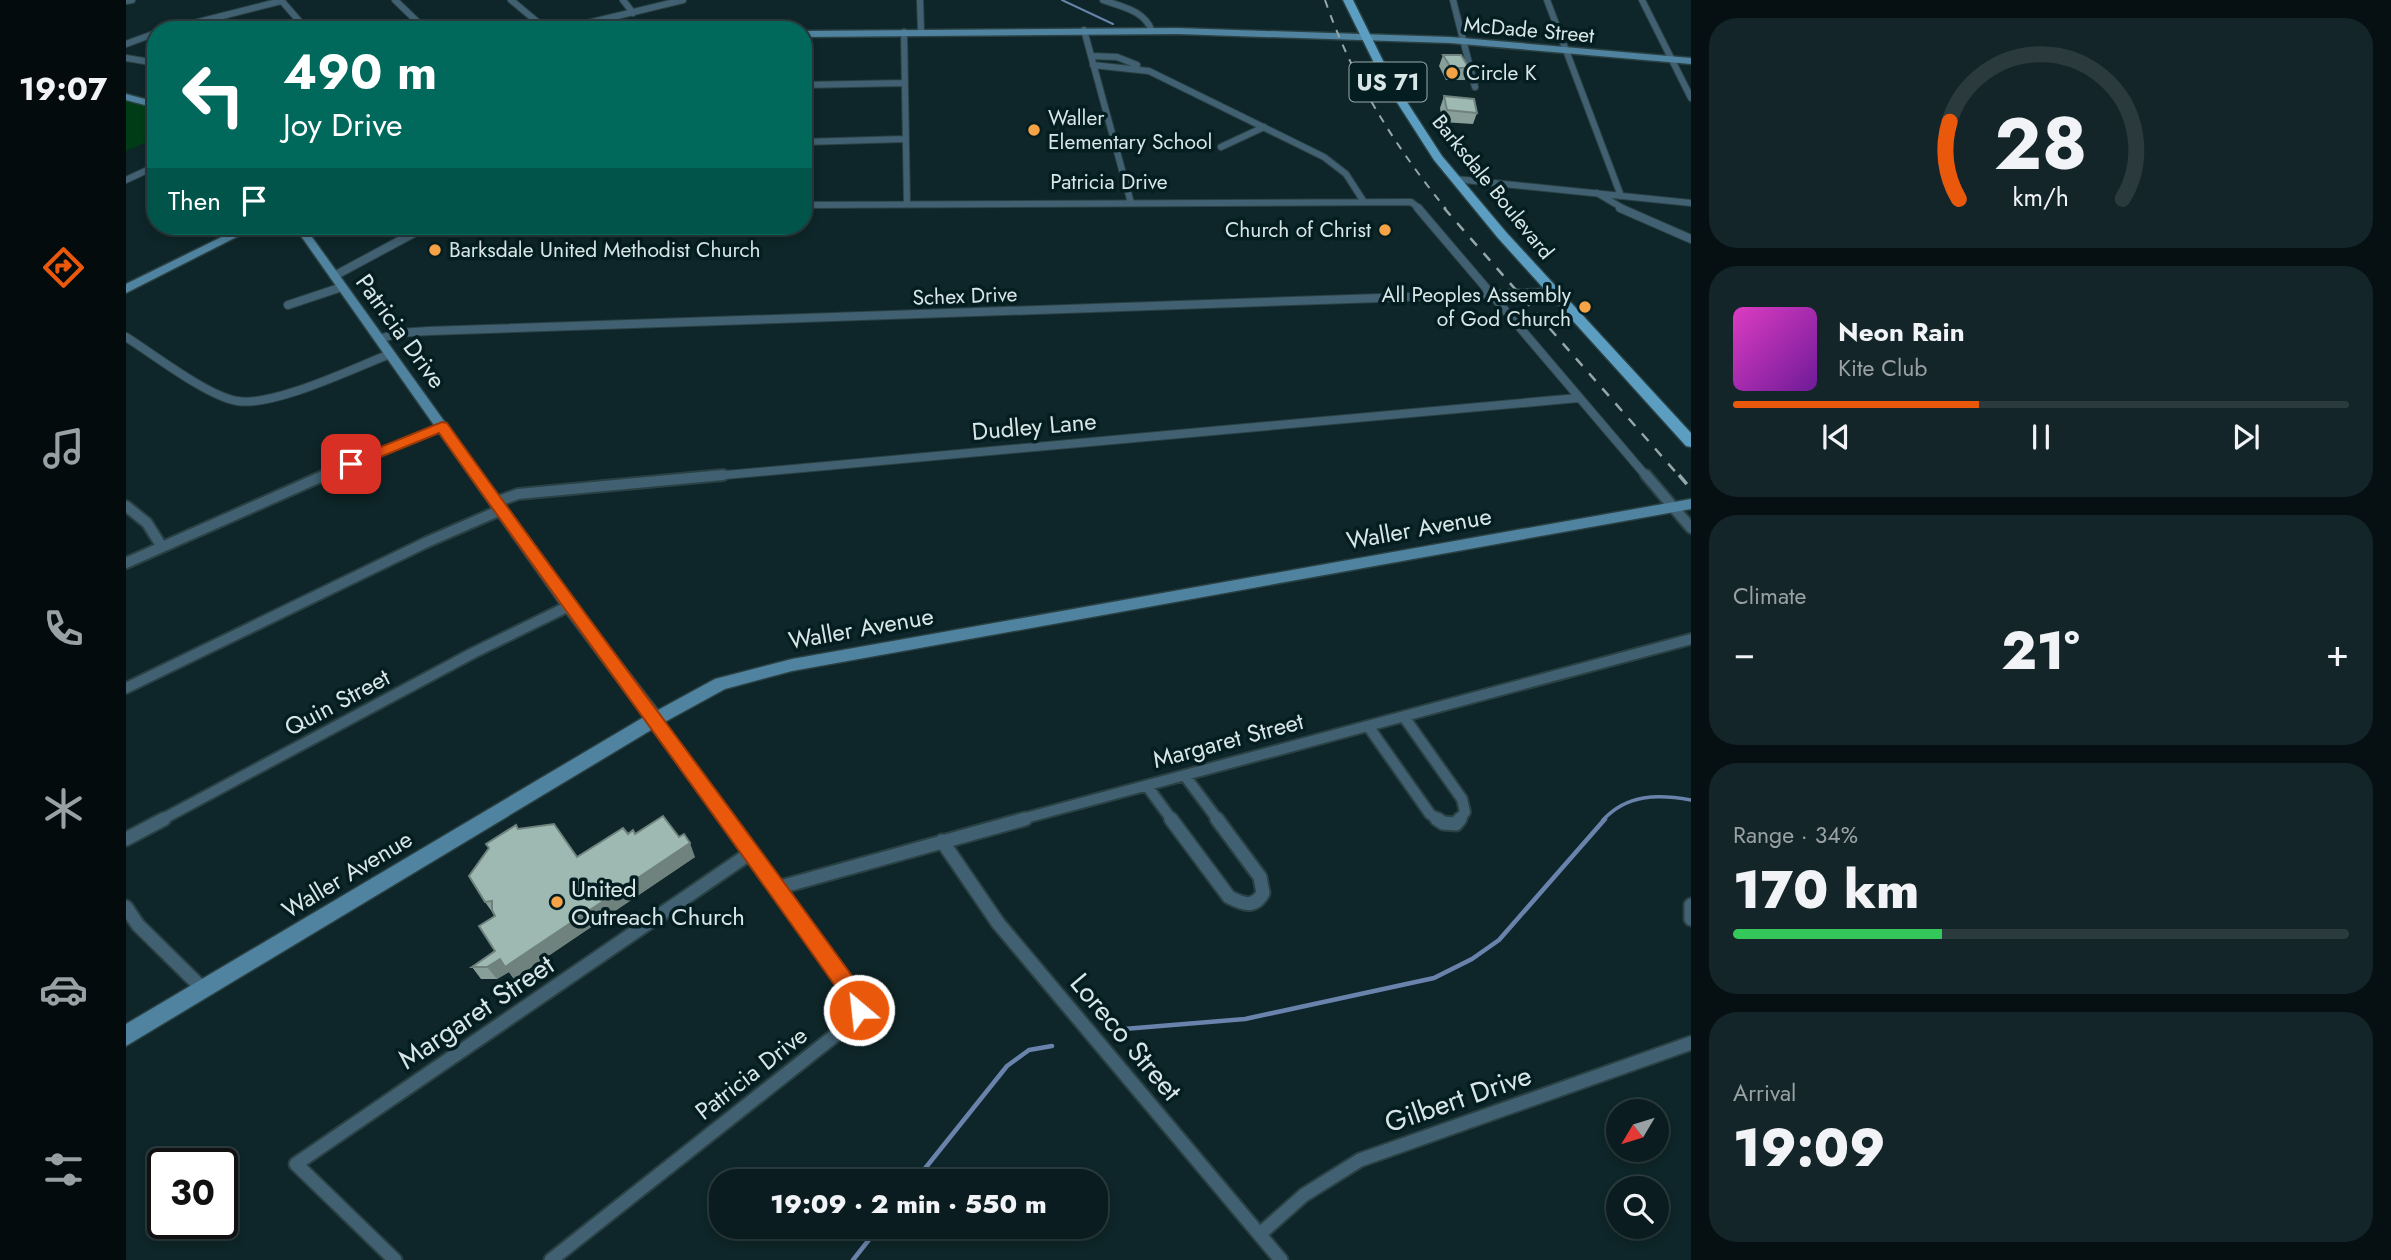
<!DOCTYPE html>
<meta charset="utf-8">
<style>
:root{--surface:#0a1c1f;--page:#132528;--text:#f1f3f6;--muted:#99a1a4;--line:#2a3a3d;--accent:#ea580c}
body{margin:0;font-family:Jost,sans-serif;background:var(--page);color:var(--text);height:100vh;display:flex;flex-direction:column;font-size:26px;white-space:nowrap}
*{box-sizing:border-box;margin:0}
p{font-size:23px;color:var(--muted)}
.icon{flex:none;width:38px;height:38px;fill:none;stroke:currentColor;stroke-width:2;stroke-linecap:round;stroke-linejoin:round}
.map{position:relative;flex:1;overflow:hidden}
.panel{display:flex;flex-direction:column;gap:18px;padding:18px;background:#060f11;width:700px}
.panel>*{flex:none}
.guide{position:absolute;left:21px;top:21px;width:665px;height:214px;border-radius:28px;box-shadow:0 4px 10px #0003,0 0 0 2px var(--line);background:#00695c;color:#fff;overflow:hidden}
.needle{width:46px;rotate:232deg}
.controls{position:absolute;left:1480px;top:1099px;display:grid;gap:14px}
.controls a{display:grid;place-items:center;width:63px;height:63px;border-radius:50%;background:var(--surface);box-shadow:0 4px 10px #0003,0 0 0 2px var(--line);font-size:35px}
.speed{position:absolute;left:21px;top:1148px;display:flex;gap:14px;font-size:35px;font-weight:700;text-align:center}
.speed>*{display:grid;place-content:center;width:91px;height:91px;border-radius:50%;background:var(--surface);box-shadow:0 4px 10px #0003,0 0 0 2px var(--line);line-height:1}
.speed .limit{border:4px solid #111;border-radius:10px;background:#fff;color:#111}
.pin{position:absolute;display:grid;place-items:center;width:60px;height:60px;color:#fff;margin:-30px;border-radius:14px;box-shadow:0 4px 10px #0006}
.me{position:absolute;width:77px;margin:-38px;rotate:332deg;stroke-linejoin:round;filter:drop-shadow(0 0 5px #0008)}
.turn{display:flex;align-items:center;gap:24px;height:147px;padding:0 21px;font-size:32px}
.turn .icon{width:91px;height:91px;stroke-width:2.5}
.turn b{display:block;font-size:49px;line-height:60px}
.then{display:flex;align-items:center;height:66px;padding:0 21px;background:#0003;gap:14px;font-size:26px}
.big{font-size:52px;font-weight:800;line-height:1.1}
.panel .widget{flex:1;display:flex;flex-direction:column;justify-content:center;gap:10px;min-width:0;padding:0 24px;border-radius:28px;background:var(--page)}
.panel .dial{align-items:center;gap:0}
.dial svg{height:182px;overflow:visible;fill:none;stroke:var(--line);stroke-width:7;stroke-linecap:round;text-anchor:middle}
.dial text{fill:var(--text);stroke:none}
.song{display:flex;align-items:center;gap:21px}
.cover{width:84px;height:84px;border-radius:10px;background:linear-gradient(135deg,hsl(310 70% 55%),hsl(280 70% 35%))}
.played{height:7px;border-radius:4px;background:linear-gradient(90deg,var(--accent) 40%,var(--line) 40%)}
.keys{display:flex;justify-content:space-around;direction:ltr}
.heat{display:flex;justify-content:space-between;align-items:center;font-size:38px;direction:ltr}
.charge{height:10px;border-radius:5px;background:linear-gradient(90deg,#34c759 34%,var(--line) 0)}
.trip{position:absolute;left:583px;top:1169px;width:399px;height:70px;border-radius:28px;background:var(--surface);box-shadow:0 4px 10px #0003,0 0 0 2px var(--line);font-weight:800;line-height:70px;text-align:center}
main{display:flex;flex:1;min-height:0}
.tabs{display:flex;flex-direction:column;width:126px;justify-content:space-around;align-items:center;background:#040b0c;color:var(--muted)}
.tabs .icon{width:49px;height:49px}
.tabs .active{color:var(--accent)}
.tabs b{font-size:32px;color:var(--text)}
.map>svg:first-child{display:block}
</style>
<main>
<nav class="tabs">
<b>19:07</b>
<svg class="icon active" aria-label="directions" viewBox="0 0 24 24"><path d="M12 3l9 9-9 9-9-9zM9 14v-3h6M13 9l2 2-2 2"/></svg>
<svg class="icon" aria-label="music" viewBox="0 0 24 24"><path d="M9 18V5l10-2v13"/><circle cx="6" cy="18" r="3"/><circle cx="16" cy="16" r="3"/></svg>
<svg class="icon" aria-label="phone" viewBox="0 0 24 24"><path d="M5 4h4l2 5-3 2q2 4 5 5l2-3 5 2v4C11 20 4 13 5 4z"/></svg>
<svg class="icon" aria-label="climate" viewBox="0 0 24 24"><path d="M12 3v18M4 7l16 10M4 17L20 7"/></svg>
<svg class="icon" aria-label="car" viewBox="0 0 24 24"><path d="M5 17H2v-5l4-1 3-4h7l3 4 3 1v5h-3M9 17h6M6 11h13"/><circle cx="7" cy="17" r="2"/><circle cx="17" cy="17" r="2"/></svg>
<svg class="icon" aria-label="filters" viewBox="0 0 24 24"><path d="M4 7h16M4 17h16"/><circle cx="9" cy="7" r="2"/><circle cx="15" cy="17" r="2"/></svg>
</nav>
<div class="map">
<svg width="1565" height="1260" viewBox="0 0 1565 1260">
<rect width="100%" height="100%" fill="#0e2629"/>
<!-- green -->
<path fill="#003d17" d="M0 97 30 106V138L0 151Z"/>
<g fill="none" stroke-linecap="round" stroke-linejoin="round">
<!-- stream-far2 -->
<path stroke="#6983ac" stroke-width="2" d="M936 0 987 24"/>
<!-- stream-far1 -->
<path stroke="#6983ac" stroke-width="3.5" d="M1477 820C1501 794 1532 794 1565 800"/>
<!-- stream -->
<path stroke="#6983ac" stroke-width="4.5" d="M998 1029 1119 1019 1308 978 1346 959 1373 940 1479 819
M789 1181 881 1066 903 1050 926 1046
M727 1260 753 1227"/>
<defs>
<path id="street-far3" d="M155 0 181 30
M269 0 300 30
M385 0 421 30
M497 0 507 13
M794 0 795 32
M977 0C996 7 1018 10 1026 31
M1327 0 1349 87
M1421 0 1495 196
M1516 0 1565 98
M0 1 6 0
M41 30 155 1
M433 30 557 0
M958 30 1005 203
M778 32 781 204
M0 44 30 33
M965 56 991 57 1011 65
M0 58 30 63
M967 65 1023 71 1198 157 1220 174 1238 202
M677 85 778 83
M677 142 779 139
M1095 147 1138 127
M1329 179 1565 203
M0 180 30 166
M1471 193 1498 209
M677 205 1285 202 1294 209"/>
<path id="street-far2" d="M1292 208 1521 477
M1494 208 1565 239
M208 276 301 226
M162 305 216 287
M0 337C27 354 81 396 111 401 148 407 228 368 264 354
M253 339 273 333 303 331 1427 292
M195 477 316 427
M577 477 1452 398"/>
<path id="street-far1" d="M1520 475 1565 528
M370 502 392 494 597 475
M0 506 21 523 36 547
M0 563 199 475
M0 688 301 542 375 510
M1278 717 1336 799 1339 812 1333 820
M529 719 602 820
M1242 726 1304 814 1313 820
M1059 776 1092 820
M1021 786 1046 820
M35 820 347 653 443 606
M892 820 1565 639"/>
<path id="street" d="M1045 819 1103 897C1117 904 1128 909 1137 893L1134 877 1091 819
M1311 819 1317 823 1330 824 1334 819
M0 839 38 819
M816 841 872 923 1155 1260
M651 888 899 819
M1565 905V919
M0 907 12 925 77 989
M1134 1234 1178 1195 1234 1160 1565 1043
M269 1260 170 1164 626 852
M425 1260 726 1022 733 1010 727 994 601 819"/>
<path id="secondary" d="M1051 28 1324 37 1565 58V64L1324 43 1051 34 677 37V31Z
M0 94 30 102V108L0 100Z
M118 226H132L0 293V284Z
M168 226H178L448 602 532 710 589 679 666 659 1565 499V509L666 671 599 689 535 724 0 1046V1024L518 717 438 610Z"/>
<path id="primary" d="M1217 0H1227L1266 79 1316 156 1380 232 1565 433V447L1560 446 1372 238 1308 160 1256 79Z"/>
</defs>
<!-- street-far3 casing -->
<use href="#street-far3" stroke="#2a4144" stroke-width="8"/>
<!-- street-far2 casing -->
<use href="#street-far2" stroke="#2a4144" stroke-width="10"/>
<!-- street-far1 casing -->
<use href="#street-far1" stroke="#2a4144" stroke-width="14"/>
<!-- street casing -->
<use href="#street" stroke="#2a4144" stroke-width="17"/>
<!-- secondary casing -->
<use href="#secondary" stroke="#2a4144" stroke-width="3"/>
<!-- primary casing -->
<use href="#primary" stroke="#2a4144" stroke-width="3"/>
<!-- street-far3 -->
<use href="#street-far3" stroke="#416071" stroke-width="6"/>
<!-- street-far2 -->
<use href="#street-far2" stroke="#416071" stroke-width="8"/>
<!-- street-far1 -->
<use href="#street-far1" stroke="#416071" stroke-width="10"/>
<!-- street -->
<use href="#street" stroke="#416071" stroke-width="13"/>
<!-- secondary -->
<use href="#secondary" fill="#50839f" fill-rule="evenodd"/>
<!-- primary -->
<use href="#primary" fill="#5b9ec2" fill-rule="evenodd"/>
<!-- rail-far2 -->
<path stroke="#95a6a8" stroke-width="2" stroke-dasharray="8 8" stroke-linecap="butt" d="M1199 0C1226 78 1268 145 1320 209"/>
<!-- rail-far1 -->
<path stroke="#95a6a8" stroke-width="2.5" stroke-dasharray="10 10" stroke-linecap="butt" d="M1318 208 1554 477"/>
<!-- rail -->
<path stroke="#95a6a8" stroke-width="3.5" stroke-dasharray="12 12" stroke-linecap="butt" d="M1553 475 1565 489"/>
</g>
<!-- wall -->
<path fill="#889f99" d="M1317 55 1343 68 1339 80H1320L1313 66Z
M1318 96 1351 113 1347 124 1316 122 1314 108Z
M392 829 451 857 502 834H509L569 857 388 979 383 972 371 979H355L346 967 369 951V916L359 902Z"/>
<!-- shaded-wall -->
<path fill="#6f827d" d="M564 843 569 857 388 979 383 972 371 979 361 967Z"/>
<!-- building -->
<path fill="#9eb9b2" stroke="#6f827d" stroke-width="2" d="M1317 55H1335L1343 68H1325Z
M1318 96 1348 99 1351 113 1321 110Z
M537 816 553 837 558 834 564 843 379 967 374 959 361 967H346L369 951 353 926 369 916 366 910V901L359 902 343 876 363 848 360 844 390 825 392 829 428 824 451 857 497 828 502 834 507 830 509 834Z"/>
<!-- route -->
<path fill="#ea580c" stroke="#983908" stroke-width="2" d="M316 422 321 423C456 613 598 798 734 987L743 1010 740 1018 733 1021 726 1018 719 1000C586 810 447 623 313 433L230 467H220L218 464 220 461Z"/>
<!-- markers -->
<g fill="#f5a346" stroke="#041d20" stroke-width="2.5">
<circle cx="1326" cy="73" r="7"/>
<circle cx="908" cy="130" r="7"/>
<circle cx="1259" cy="230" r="7"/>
<circle cx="309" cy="250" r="7"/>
<circle cx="1459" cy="307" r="7"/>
<circle cx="431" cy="902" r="7"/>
</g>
<g text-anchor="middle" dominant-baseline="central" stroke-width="7" stroke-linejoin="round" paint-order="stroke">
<!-- far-street labels -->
<g font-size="21" fill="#d8e6e8" stroke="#041d20">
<text transform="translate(1403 30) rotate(5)">McDade Street</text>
<text x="983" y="182">Patricia Drive</text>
<text transform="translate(1367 187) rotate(51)">Barksdale Boulevard</text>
<text transform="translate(839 296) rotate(-2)">Schex Drive</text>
</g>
<!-- far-poi labels -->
<g font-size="21" fill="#d8e6e8" stroke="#041d20" text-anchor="start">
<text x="1340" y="73">Circle K</text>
<text x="922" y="118">Waller<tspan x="922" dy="24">Elementary School</tspan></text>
<text x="1245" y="230" text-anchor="end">Church of Christ</text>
<text x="323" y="250">Barksdale United Methodist Church</text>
<text x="1445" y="295" text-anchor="end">All Peoples Assembly<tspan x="1445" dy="24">of God Church</tspan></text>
</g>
<!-- shield labels -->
<rect fill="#041d20" stroke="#98aaac" stroke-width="2" x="1223.5" y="62.5" width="77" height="39" rx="5"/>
<g font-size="23" font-weight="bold" fill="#d8e6e8">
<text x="1262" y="82">US 71</text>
</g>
<!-- street labels -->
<g font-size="24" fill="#d8e6e8" stroke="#041d20">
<text transform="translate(275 331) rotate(54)">Patricia Drive</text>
<text transform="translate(908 426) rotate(-5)">Dudley Lane</text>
<text transform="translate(1293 528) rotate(-10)">Waller Avenue</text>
<text transform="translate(735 628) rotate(-10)">Waller Avenue</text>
<text transform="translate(211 702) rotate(-28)">Quin Street</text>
<text transform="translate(1102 740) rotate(-15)">Margaret Street</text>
<text transform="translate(221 874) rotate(-31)">Waller Avenue</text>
<text transform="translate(625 1073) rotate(-38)">Patricia Drive</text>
</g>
<!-- poi labels -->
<g font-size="24" fill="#d8e6e8" stroke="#041d20" text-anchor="start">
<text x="445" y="888">United<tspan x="445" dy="28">Outreach Church</tspan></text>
</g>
<!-- near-street labels -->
<g font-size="28" fill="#d8e6e8" stroke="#041d20">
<text transform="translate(350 1012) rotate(-34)">Margaret Street</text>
<text transform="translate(1000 1037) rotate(50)">Loreco Street</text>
<text transform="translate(1332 1099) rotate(-19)">Gilbert Drive</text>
</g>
</g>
</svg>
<div class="controls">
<a><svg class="needle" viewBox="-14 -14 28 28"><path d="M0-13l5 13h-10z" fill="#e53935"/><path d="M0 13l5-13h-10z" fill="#99a1a4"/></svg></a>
<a><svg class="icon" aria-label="search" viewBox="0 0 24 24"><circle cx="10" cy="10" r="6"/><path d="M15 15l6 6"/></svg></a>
</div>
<div class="speed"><div class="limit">30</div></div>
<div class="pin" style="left:225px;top:464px;background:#d93025"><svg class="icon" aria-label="arrive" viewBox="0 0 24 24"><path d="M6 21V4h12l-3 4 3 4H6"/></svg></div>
<svg class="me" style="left:733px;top:1010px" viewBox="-20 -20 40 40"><circle r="17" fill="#ea580c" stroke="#fff" stroke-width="3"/><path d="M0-11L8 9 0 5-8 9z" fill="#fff"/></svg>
<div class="trip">19:09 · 2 min · 550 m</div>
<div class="guide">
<div class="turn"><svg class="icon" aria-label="left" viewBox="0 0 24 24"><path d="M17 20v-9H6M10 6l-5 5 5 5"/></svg><div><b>490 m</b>Joy Drive</div></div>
<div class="then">Then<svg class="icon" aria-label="arrive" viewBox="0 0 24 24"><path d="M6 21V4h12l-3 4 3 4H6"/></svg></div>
</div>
</div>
<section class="panel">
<div class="widget dial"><svg viewBox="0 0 100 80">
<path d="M14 69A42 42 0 1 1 86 69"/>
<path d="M14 69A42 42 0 0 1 10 35" stroke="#ea580c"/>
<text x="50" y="56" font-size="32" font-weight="700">28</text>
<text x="50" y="72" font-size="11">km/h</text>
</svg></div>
<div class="widget">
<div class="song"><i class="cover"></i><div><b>Neon Rain</b><p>Kite Club</p></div></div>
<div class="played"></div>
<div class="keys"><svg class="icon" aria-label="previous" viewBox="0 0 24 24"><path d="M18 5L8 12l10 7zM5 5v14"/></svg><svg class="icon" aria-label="pause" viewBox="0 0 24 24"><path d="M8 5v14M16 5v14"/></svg><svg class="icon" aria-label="next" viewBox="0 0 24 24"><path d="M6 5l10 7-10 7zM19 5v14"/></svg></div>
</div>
<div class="widget"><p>Climate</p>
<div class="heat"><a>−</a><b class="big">21°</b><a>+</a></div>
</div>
<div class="widget"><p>Range · 34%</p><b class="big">170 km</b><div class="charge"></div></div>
<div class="widget"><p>Arrival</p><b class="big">19:09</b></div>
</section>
</main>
